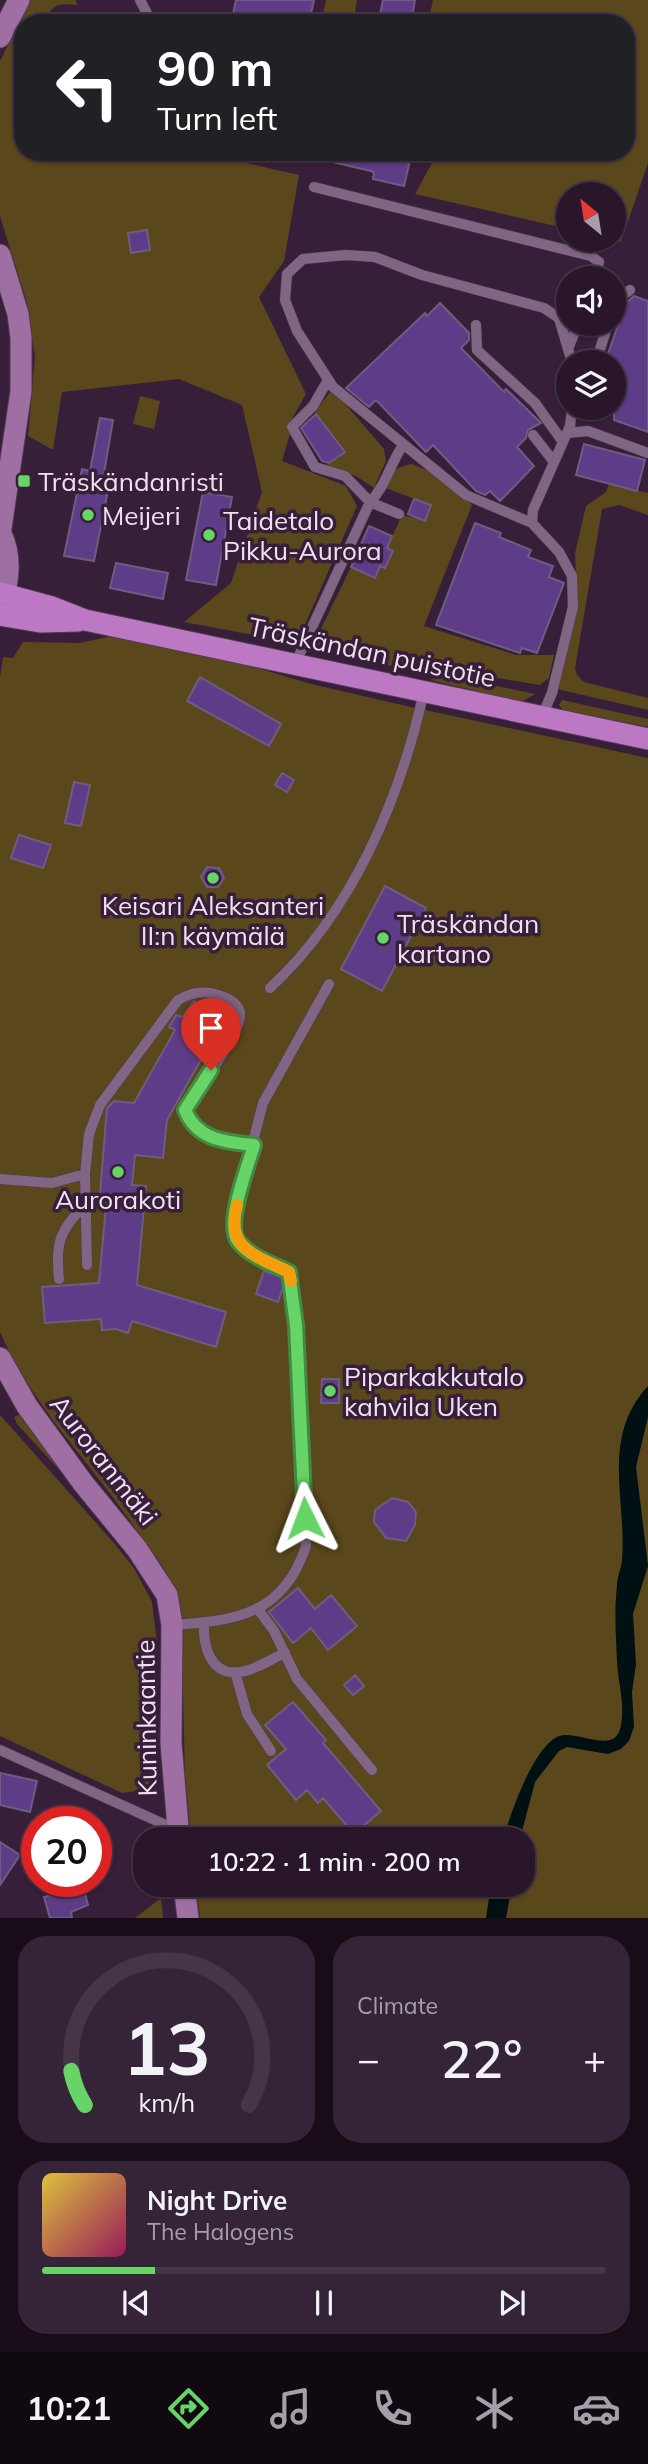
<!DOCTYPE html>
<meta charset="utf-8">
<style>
:root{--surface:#29162b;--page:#352337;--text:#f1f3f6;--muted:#a59fa9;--line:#453547;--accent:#66d466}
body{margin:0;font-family:Mulish,sans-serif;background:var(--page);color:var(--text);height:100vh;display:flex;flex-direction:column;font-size:26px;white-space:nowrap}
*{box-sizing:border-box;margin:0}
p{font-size:23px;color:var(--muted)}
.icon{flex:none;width:38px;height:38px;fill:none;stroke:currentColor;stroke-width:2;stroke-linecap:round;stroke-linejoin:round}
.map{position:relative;height:1918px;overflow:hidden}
.sheet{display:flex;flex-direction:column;gap:18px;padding:18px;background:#170c18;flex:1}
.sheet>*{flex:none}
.guide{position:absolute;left:14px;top:14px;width:621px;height:147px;border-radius:28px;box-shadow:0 2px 5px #0004,0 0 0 2px var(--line);background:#202124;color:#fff;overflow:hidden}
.needle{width:46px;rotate:330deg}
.buttons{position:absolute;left:556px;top:182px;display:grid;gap:14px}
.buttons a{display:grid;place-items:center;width:70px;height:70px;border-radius:50%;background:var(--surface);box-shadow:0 2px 5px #0004,0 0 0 2px var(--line);font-size:35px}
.speed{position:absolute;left:21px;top:1806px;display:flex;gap:14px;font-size:35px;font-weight:700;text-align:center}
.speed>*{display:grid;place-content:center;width:91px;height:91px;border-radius:50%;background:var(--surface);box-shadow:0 2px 5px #0004,0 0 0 2px var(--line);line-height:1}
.speed .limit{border:10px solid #d22;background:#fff;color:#111}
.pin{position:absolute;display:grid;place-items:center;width:60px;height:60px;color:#fff;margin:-72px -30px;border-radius:50% 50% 50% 0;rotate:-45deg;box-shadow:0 0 7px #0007}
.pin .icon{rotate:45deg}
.me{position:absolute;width:77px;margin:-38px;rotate:357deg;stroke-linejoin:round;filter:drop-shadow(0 0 5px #0008)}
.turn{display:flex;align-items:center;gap:24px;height:147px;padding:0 28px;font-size:32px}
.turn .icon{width:91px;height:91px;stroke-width:2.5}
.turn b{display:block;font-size:49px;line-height:60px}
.big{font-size:52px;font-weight:600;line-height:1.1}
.sheet .card{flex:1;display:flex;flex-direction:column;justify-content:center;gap:10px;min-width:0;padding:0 24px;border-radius:28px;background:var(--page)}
.sheet .dial{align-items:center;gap:0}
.dial svg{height:182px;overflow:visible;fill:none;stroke:var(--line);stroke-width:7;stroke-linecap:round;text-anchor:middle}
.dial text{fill:var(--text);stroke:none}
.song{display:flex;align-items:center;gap:21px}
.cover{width:84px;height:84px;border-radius:10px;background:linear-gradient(135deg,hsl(50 70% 55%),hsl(330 70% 35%))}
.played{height:7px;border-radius:4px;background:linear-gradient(90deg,var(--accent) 20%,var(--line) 20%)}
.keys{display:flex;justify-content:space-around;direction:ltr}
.heat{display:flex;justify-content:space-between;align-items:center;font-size:38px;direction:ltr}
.sheet .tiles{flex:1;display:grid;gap:18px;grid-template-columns:1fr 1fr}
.card:last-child{grid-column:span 2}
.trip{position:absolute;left:133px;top:1827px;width:402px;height:70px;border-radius:28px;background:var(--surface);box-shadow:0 2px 5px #0004,0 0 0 2px var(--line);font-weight:600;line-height:70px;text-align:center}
.dock{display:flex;height:112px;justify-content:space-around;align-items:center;background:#100911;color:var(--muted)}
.dock .icon{width:49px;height:49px}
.dock .active{color:var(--accent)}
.dock b{font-size:32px;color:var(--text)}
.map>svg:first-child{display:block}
</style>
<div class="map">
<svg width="648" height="1918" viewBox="0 0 648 1918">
<rect width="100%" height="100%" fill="#371e39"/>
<!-- green -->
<path fill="#5b471c" d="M31 0H76L77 5C57 3 54 3 43 23H23V152H197L299 175 284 261 259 297 306 394 289 424 291 430 282 461 346 486 357 506 297 643 184 622 231 583 262 492 242 405 179 379 62 392 53 450 28 436 35 357 27 303 0 216V61Z
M326 0H357L353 23H321Z
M433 0H648V163L621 242 614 239V194H569V229L415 194 438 152H626V23H428Z
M330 392 336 393 384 449 386 461 374 488 356 476 325 466 344 452 315 412Z
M140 396 160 401 154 429 133 424Z
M412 464 440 476 472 505 424 626 516 655H554L549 678 540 685 454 671 416 672 312 647 351 567 375 578 380 566 385 567 392 551 387 548 402 515 425 520 430 505 386 488C391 472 394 467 412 464Z
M609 484 648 493V515L619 505 602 509 575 668 577 675 584 682 648 698V710L557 689 577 602 575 553 586 506 606 492Z
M112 636 224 658 311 684 411 707 648 758V1918H200L196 1885H523V1839H191L185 1775 181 1610C173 1573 149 1549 128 1518 85 1457 30 1402 0 1332V678L3 657 13 658 23 642 80 643Z
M434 678 473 681 535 694 521 702 430 680Z
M562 700 648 719V727L563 710 559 705Z
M21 1414 63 1471V1474L17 1424 14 1417Z
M0 1415 114 1543 134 1568 152 1602 157 1643 156 1679 141 1744 151 1789 122 1793 0 1736Z
M161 1898 163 1918H135Z"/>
<!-- water -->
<path fill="#011012" d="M648 1386V1417L636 1467 648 1566 633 1614 636 1664 632 1692 634 1727 629 1741 621 1749 608 1754 567 1747 559 1751 535 1782 520 1839H503C511 1813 532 1750 557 1737 575 1727 616 1758 621 1725 625 1704 618 1682 617 1661 616 1636 614 1611 617 1586 617 1577 621 1569 622 1560 627 1500 600 1438 648 1386Z
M491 1885H512L506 1918H486Z"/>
<!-- building -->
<path fill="#5f3c87" stroke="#6c5d81" stroke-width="2" d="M236 0H314L309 23H231Z
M383 0H415L411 23H378Z
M315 152H412L404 186 373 179 374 173 371 171 315 158Z
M147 230 150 250 131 253 128 233Z
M634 296 648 301V432L614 420V362H605L626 303Z
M440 303 469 333V340L461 348 504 392 506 389 541 423 528 430 526 438 517 447 534 466 500 501 490 491 485 495 476 491 433 445 426 452 376 400 369 407 346 388 425 313 427 316Z
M316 414 345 452 329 463 322 461 301 428Z
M100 418 113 420 104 473 111 475 94 561 64 556 82 469 90 471Z
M584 444 645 460 637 491 576 475Z
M203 492 232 497 216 585 186 580Z
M414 499 431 505 425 521 408 514Z
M475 523 501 533 499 537 531 550 528 557 553 566 549 577 564 583 537 653 522 648 520 653 436 625Z
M369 526 392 536 387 548 393 551 385 568 380 566 375 578 351 567Z
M116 563 168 573 163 599 110 588Z
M200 677 281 724 269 746 187 701Z
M282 773 294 780 287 792 275 785Z
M74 782 90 785 81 826 65 823Z
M19 835 51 845 43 868 11 858Z
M207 867 219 868 224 878 218 887H207L201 877Z
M385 886 426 908 382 991 341 969Z
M194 1001 224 1018 218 1030 221 1032 207 1057 203 1056 167 1120 163 1158 135 1155 132 1185 146 1186 137 1285 226 1312 216 1347 132 1321 128 1333 116 1329 102 1330 101 1319 45 1323 42 1287 99 1283 107 1195 100 1194 107 1108 114 1101 134 1103 175 1030 169 1027 176 1015 182 1017Z
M264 1271 282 1277 283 1287 278 1302 256 1294Z
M322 1379H339V1403H321Z
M392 1498 408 1502 416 1512 415 1525 406 1541 386 1538 374 1522 375 1510Z
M298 1588 315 1609 331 1595 357 1626 328 1650 311 1628 293 1643 269 1612Z
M355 1675 364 1686 353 1695 344 1685Z
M293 1702 326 1740 323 1743 381 1811 354 1834 323 1798 318 1803 307 1790 296 1800 267 1765 286 1749 265 1725Z
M0 1773 37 1781 30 1812 0 1805Z
M0 1842 20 1855 0 1885Z
M76 1889H84L88 1905 71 1912 72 1918H50L44 1897Z"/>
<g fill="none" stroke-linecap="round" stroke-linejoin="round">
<defs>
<path id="lane" d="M140 0 152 23
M314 187 591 256 599 262 595 278
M614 307 618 299 630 290
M476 325 477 350 535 403 563 442
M572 362 568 349 578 324
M596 362 608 324
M567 433 588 431 648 453
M533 435 554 462
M399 514 370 502C386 486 390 464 403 445
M532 523 533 510 570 426 572 408
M295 664 370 502 345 476 315 467 292 427 313 406 328 380
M542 716 552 693 573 607 572 576 559 552 532 523 466 495 333 387 297 331 285 300 287 274 303 259 346 255 375 257 422 275 544 308 559 318 568 349
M270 988C352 912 400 800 424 691
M85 1174 89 1134 100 1105 178 1000C194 991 207 990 224 997 232 1000 241 1007 240 1016 238 1037 198 1090 185 1110 197 1140 226 1142 254 1145
M0 1179 52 1183 85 1174 87 1265
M59 1279C55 1240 60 1232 86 1203
M257 1608 274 1631 297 1679 372 1770
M204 1623C203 1645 210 1676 239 1672 254 1671 271 1659 285 1653
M172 1625C237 1621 284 1614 306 1546L296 1325 289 1272C262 1259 239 1254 232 1223L263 1103 329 984
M235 1672 247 1714 271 1751
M0 1750 168 1826 178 1827"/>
<path id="secondary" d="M0 37 19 0
M0 255 18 314 21 338V391L0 535
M0 607C9 584 12 556 1 534
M0 1358 27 1406 83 1483 137 1549 167 1595 172 1625 171 1743 179 1839
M184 1885 188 1918"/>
<path id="primary" d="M0 593 52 607 85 620 648 739
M0 615 40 622 78 621"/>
</defs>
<!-- lane casing -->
<use href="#lane" stroke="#503b52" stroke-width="11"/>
<!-- secondary casing -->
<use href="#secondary" stroke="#503b52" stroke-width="23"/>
<!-- primary casing -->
<use href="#primary" stroke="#503b52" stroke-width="23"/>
<!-- lane -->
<use href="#lane" stroke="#816584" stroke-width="10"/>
<!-- secondary -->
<use href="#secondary" stroke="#9f6fa4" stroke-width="21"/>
<!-- primary -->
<use href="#primary" stroke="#bd78c4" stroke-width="21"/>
</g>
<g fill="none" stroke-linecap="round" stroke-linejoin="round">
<defs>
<path id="route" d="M211 1070 185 1110C197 1140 225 1142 254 1145 248 1166 225 1224 238 1241 249 1256 272 1264 289 1272L296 1325 305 1518"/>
</defs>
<!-- route casing -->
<use href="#route" stroke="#428a42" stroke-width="18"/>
<!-- route -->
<use href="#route" stroke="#66d466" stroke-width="12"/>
<!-- slow -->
<path stroke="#f59e0b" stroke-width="12" d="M237 1205C225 1249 255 1255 289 1272L291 1281"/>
</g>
<!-- markers -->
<g fill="#66d466" stroke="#371e39" stroke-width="2.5">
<rect x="17" y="474" width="14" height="14" rx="3.5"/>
<circle cx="88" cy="515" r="7"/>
<circle cx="209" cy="535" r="7"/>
<circle cx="213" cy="878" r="7"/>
<circle cx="383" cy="938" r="7"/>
<circle cx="118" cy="1172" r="7"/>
<circle cx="330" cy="1391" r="7"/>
</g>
<g text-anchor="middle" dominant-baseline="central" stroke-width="7" stroke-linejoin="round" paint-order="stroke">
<!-- poi labels -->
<g font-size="26" fill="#f0e0f1" stroke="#371e39" text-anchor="start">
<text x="38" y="481">Träskändanristi</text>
<text x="102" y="515">Meijeri</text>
<text x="223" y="520">Taidetalo<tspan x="223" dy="30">Pikku-Aurora</tspan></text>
<text x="213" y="905" text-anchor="middle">Keisari Aleksanteri<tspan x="213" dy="30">II:n käymälä</tspan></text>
<text x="397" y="923">Träskändan<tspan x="397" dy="30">kartano</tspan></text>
<text x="118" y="1199" text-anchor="middle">Aurorakoti</text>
<text x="344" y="1376">Piparkakkutalo<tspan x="344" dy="30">kahvila Uken</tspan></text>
</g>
<!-- street labels -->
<g font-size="26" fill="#f0e0f1" stroke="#371e39">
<text transform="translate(372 652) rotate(12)">Träskändan puistotie</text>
<text transform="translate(104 1460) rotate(52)">Auroranmäki</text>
<text transform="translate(146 1718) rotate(-91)">Kuninkaantie</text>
</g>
</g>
</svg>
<div class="buttons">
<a><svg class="needle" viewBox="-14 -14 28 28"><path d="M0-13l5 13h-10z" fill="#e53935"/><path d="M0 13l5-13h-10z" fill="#a59fa9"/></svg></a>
<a><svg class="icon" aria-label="sound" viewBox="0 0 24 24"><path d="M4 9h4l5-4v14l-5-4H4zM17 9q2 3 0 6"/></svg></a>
<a><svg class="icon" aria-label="layers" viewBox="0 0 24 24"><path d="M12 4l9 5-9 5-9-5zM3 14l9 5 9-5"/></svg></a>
</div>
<div class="speed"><div class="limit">20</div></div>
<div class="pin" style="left:211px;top:1070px;background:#d93025"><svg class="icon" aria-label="arrive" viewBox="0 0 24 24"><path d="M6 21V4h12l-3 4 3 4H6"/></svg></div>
<svg class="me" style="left:305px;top:1518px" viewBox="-20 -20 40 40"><path d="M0-17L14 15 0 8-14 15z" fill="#66d466" stroke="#fff" stroke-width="4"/></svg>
<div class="trip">10:22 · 1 min · 200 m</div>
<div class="guide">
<div class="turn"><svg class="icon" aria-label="left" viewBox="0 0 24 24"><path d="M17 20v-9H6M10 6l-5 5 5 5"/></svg><div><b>90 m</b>Turn left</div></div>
</div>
</div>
<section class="sheet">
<div class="tiles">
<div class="card dial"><svg viewBox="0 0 100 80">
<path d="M14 69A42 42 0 1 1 86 69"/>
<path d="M14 69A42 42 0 0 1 8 54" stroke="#66d466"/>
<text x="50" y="56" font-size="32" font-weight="700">13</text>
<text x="50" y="72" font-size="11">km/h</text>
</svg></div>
<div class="card"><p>Climate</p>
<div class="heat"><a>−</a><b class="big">22°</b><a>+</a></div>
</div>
<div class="card">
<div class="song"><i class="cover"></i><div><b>Night Drive</b><p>The Halogens</p></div></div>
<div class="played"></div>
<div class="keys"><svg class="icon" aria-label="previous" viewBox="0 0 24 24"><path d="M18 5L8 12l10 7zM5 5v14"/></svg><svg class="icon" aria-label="pause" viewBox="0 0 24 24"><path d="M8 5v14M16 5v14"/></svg><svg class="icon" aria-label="next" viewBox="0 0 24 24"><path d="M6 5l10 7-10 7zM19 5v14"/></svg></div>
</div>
</div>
</section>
<nav class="dock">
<b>10:21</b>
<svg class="icon active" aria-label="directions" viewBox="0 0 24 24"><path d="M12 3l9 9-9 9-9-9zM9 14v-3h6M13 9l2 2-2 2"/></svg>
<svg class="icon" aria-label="music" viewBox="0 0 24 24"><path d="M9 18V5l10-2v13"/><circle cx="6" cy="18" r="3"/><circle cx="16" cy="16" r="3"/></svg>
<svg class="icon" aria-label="phone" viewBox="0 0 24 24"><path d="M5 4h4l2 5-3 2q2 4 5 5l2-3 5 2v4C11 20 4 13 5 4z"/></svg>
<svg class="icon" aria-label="climate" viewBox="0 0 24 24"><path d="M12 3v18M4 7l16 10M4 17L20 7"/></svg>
<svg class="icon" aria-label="car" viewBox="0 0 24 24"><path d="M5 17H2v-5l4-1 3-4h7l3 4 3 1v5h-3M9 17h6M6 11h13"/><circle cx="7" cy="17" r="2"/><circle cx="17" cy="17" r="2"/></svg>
</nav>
